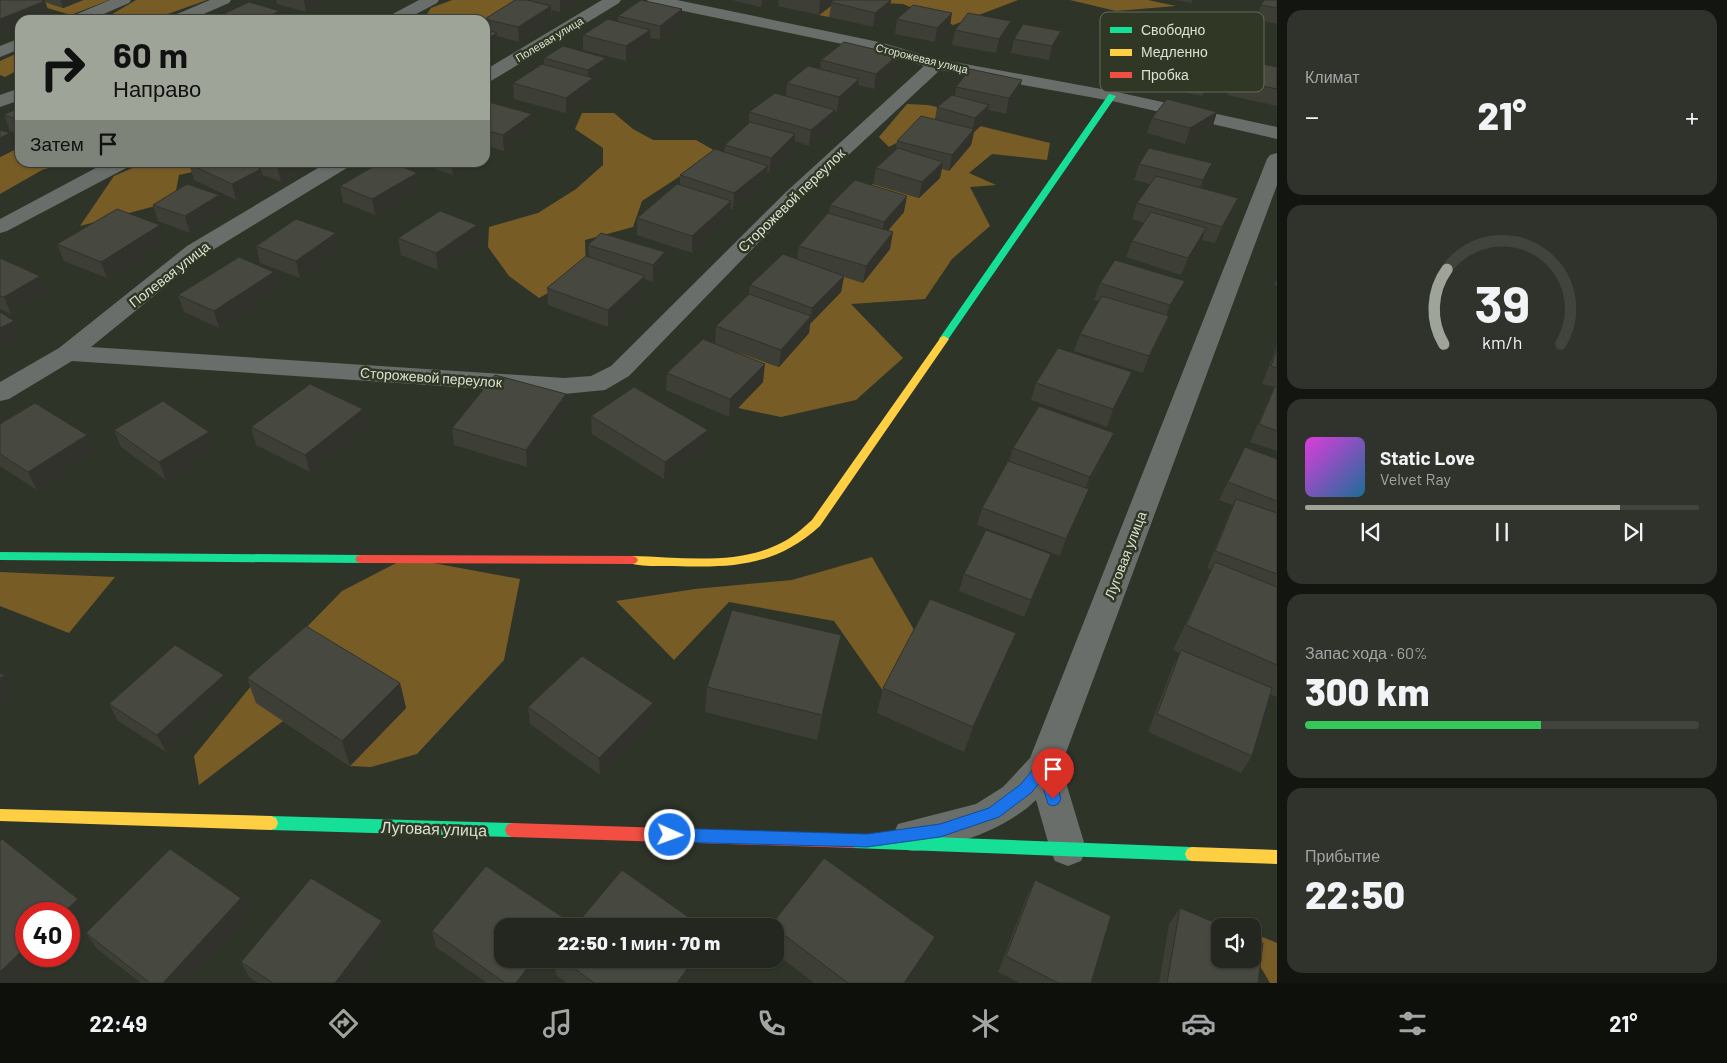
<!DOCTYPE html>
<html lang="ru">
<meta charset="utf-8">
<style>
:root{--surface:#23271f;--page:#2f332c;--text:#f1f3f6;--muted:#a3a5a4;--line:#40443d;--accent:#9ea498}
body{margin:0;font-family:Barlow,sans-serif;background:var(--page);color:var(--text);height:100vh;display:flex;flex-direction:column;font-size:19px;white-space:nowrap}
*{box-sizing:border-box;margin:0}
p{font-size:16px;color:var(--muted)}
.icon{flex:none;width:28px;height:28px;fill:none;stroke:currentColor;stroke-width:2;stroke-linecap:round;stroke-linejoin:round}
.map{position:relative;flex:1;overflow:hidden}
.side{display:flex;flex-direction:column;gap:10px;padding:10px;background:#131511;width:450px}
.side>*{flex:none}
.guide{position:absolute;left:15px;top:15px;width:475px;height:152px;border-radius:15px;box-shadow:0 1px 4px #0004,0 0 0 1px var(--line);background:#9ea498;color:#111;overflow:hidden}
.fabs{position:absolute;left:1211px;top:918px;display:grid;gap:10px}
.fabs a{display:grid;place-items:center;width:50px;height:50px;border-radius:10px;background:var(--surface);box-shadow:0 1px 4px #0004,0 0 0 1px var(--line);font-size:25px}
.speed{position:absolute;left:15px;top:902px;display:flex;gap:10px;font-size:25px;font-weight:700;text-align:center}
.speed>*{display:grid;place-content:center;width:65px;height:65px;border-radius:50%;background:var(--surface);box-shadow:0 1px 4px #0004,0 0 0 1px var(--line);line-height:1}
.speed .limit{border:8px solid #d22;background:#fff;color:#111}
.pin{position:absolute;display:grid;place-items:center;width:42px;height:42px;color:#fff;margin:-51px -21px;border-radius:50% 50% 50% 0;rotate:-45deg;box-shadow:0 0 5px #0007}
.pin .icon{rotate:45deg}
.me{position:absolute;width:55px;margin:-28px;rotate:92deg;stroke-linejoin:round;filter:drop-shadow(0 0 4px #0008)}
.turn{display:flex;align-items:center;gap:18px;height:105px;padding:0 15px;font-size:22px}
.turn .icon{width:65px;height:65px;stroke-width:2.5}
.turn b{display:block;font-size:35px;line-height:42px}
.then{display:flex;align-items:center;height:48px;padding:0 15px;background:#0003;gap:10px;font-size:19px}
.big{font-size:38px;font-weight:800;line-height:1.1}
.side .card{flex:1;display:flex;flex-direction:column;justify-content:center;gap:8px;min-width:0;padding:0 18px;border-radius:15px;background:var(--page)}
.side .dial{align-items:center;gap:0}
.dial svg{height:130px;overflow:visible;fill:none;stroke:var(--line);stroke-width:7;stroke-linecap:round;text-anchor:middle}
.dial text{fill:var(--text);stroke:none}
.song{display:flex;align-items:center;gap:15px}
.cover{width:60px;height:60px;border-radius:8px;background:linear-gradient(135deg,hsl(300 70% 55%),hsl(200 70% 35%))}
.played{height:5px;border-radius:2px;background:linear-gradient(90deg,var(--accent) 80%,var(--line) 80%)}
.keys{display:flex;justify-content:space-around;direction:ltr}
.heat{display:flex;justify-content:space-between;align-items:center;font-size:28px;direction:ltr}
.charge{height:8px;border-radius:4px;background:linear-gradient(90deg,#34c759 60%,var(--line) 0)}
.trip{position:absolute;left:494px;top:918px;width:290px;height:50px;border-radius:15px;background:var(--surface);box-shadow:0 1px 4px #0004,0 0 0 1px var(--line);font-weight:800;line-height:50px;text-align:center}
.dock{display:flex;height:80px;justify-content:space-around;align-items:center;background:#0e100c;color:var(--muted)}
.dock .icon{width:35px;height:35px}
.dock .active{color:var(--accent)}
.dock b{font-size:22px;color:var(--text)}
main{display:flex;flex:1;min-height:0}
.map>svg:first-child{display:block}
</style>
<main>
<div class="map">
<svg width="1277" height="983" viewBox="0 0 1277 983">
<rect width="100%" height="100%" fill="#2f3429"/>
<!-- forest -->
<path fill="#785c26" d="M40 0 63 8 83 0H109L71 15 30 3Z
M136 0H207L151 20H97L109 16Z
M452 0H525L485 33V20H423L431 8Z
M838 0H1018L953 25 903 4 861 2 846 4 829 17 819 15Z
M1070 0H1148L1176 6 1116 11Z
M20 52V69L5 77 0 75V61Z
M907 104 928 105 949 110 971 134 980 126 1050 143 1047 160 992 154 969 173 996 185 970 187 990 226 952 259 925 299 851 304 903 358 856 400 781 417 738 408 763 382 702 356 715 344 779 367 797 263 852 197 873 184 919 198 918 131 889 147 879 137Z
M582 113H614L633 129 653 140H696L717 152 642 201 633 227 585 240 586 272 539 298 509 276 488 247 489 227 538 213 576 189 603 165V148L575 129Z
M16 149H20V162L65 163 42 170 0 194V157Z
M144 163H231L179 175 174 201 80 226 114 176Z
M872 557 917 635 886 695 834 621 729 602 674 660 616 601 695 589 792 580Z
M406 558 520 579 504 660 417 754 371 767 350 766 256 703 283 721 199 785 194 756 260 675 342 591Z
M0 572 115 577 69 633 0 606Z
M1253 933 1277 943V983H1270L1253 954Z"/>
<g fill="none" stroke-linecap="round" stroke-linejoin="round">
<!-- street -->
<path fill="#6a6e6a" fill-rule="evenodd" d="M110 0H131L129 3 90 20H68L70 17Z
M210 0H231L229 3 190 20H168L170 17Z
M419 0H439L437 3 405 20H385L387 17Z
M602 0H621L619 3 491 81 485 82V70Z
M647 0H677L879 42 938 59 1112 91 1277 127V139L1112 101 940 70 800 200 629 376 605 390 564 394 72 361 9 399 0 401V382L59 348 187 246 328 162H352L350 166 203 256 91 347 564 378 591 376 611 366 786 192 924 66 876 51 655 5 649 3Z
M20 38V49L0 57V46Z
M20 88V100L0 107V95Z
M1277 153V185L1061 766 1086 849 1081 861 1068 866 1055 861 1050 849 1036 800C1009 827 952 849 913 851 908 851 903 848 898 846L893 835 898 824 976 804 1003 787 1030 758 1267 159 1270 155Z
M107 162H132L130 166 7 231 0 233V219Z"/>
<!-- fast -->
<path fill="#16e098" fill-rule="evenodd" d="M1109 94 1116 96 947 341H941L939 339Z
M0 552 361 555 365 556 367 559 365 562 361 563 0 560Z
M271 816 512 823 517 825 519 830 517 835 512 837 271 830 266 828 264 823 266 818Z
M853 834 1192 847 1197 849 1199 854 1197 859 1192 861 853 848 848 846 846 841 848 836Z"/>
<!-- slow -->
<path fill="#ffcf43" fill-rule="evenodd" d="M944 336 949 339 820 526C775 567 731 568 674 566 659 566 642 567 628 563L626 560 628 557 632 556C680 557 737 566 781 543 793 537 802 529 812 520L941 337Z
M0 809 271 816 276 818 278 823 276 828 271 830 0 821Z
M1192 847 1277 850V864L1192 861 1187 859 1185 854 1187 849Z"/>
<!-- jam -->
<path fill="#f24e42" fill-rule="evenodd" d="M361 555 632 556 636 557 638 560 636 563 632 564 361 563 357 562 355 559 357 556Z
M512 823 853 834 858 836 860 841 858 846 853 848 512 837 507 835 505 830 507 825Z"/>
</g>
<!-- wall -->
<path fill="#3d3e36" d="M0 0H83L63 8 45 2 50 15 0 35Z
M276 0H328L306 12 277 4Z
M515 0H579L560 12 552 10V20L519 42 497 36 498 47 486 30 485 19Z
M732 0H770L761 7Z
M779 0H891L889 14 873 27 829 17 831 6 819 15 778 6Z
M1175 0H1193L1191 3Z
M1277 0V24L1256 19 1261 5Z
M618 16 682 23 660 40 650 38V44L626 61 583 50V35L618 22Z
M897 19 950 27 935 42 895 34Z
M1011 21 1008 35 996 53 952 45 955 30Z
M1061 31 1057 46 1049 60 1011 53 1014 39Z
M898 55 896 70 874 89 858 85 857 94 837 112 835 111 833 125 809 146 794 141V150L769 173H767L766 182 733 210 730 209V217L692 253 637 235V218L680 185V175L724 152 725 145 749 124V112L786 96 787 83 820 69 821 60Z
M1104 55 1148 60 1139 78 1100 70Z
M544 58H606V73L593 82V93L566 113 514 99 513 83 544 65Z
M1277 67V106L1227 95 1232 80Z
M1155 70 1212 73 1203 96 1150 85Z
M956 87 1018 95 1006 114 988 110 986 121 974 132 971 145 949 171 942 169 940 178 919 198 873 184 876 168 896 150 897 141 935 119 937 107 955 95Z
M485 101 533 130 504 151 485 145Z
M20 107V134L10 131 4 115Z
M1217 112 1212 128 1185 144 1147 133 1152 118Z
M193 162H313L281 182 263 175 265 185 236 200 194 180 189 164Z
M416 162H472L453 175Z
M1139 164 1206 179 1202 188 1238 198 1232 214 1215 243 1202 240 1200 245 1181 275 1126 257 1132 241 1144 223 1132 219 1137 203 1150 184 1134 180Z
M340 186 419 189 375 215 343 202Z
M219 195 223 212 190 233 158 221 153 205Z
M830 205 904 212 888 231 890 249 863 283 844 277 841 292 810 324 809 333 779 367 715 344 716 326 749 294 750 285 797 259 799 246 829 214Z
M601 233 665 269 653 282 645 279V293L608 327 548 305 547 288 589 257 588 245Z
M398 238 479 241 438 270 401 255Z
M166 242 107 278 64 261 57 244Z
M256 246 339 250 300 278 260 263Z
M0 258 40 276 48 293 11 314 0 309Z
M1277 279V286L1274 285Z
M1185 281 1178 298 1167 316 1162 334 1143 373 1074 351 1080 334 1099 301 1094 300 1100 283Z
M278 289 219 328 184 312 178 295Z
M1277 345V451L1250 442 1274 387 1262 384Z
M1132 372 1126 390 1107 427 1031 400 1036 383Z
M667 373 763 382 729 417 666 390Z
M363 409 367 427 310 472 256 445 251 427Z
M567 412 527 467 454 445 452 428Z
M591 416 708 430 707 447 664 479 592 434Z
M0 424 87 435 94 452 37 490 0 466Z
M114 430 209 432 214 450 166 480 121 447Z
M1245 447 1277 459V697L1270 694 1252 756 1241 773 1148 732 1172 668 1180 653 1173 650 1211 570 1207 568 1228 516 1233 505 1219 500Z
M1013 448 1107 451 1087 488 1083 507 1060 556 977 525 982 508 1009 461Z
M1051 554 1045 572 1024 617 959 591 964 574Z
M841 635 836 661 817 740 705 712 707 687Z
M1007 659 964 752 877 713 883 688Z
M247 678 400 683 406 708 350 766 256 703Z
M231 692 166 752 118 721 109 704Z
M528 707 653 720 600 775 530 724Z
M1035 880 1091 983H1020L998 972 1027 896Z
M241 898 249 914 186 983H141L97 949 86 933Z
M1180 908 1258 983H1159L1169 924Z
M771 925 935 937 927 959 911 983H814L775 953V926H771Z
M432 931 502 959H547L529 983H487L436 947Z
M388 937 353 983H258L249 977 241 962Z
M554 959H709L691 983H567L556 975Z"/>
<!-- shaded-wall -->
<path fill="#32322c" d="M61 0H83L63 8Z
M304 0H328L306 12Z
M560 0H579L560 12Z
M762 0H770L761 7Z
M822 0H838L831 2V6L819 15 820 1Z
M891 0 889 14 873 27 875 13Z
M45 1 50 15 38 20H20V27L0 35V19Z
M551 6 552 20 519 42 518 27Z
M682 9V23L660 40V26Z
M280 11 282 20H260Z
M952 13 950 27 935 42 937 28Z
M1011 21 1008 35 996 53 999 39Z
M650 30V44L626 61V46Z
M1061 31 1057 46 1049 60 1052 46Z
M497 33 498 47 485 55V40Z
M1152 45 1148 60 1139 78 1144 63Z
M898 55 896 70 874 89 876 74Z
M606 58V73L593 82V93L566 113V98L588 81V70Z
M1218 58 1212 73 1203 96 1208 80Z
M859 79 857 94 837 112 839 97Z
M1022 80 1018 95 1006 114 1009 98Z
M989 105 986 121 974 132 971 145 949 171 952 155 972 132 975 118Z
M835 110 833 125 809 146 811 130Z
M1217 112 1212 128 1185 144 1190 128Z
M532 114 533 130 504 151 503 135Z
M10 133 16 149 0 157V138Z
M795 134 794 150 769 173 771 158Z
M283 162H313L281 182 277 166Z
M451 162H472L453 175Z
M943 162 940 178 919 198 922 182Z
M1212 163 1206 179 1197 197 1203 180Z
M768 166 766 182 733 210 734 193Z
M261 169 265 185 236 200 232 184Z
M417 173 419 189 375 215 372 199Z
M219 195 223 212 190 233 185 216Z
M907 196 904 212 881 238 884 222Z
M1238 198 1232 214 1215 243 1222 227Z
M731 201 730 217 692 253V236Z
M160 225 166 242 107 278 101 262Z
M477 225 479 241 438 270 436 253Z
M1206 228 1200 245 1181 275 1188 258Z
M893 232 890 249 863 283 866 266Z
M336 233 339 250 300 278 296 261Z
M665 252V269L653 282V265Z
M274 272 278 289 219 328 214 311Z
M40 276 48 293 11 314 4 297Z
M645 276V293L608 327V310Z
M844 276 841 292 810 324 809 333 779 367 781 350 811 317 812 308Z
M1185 281 1178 298 1164 322 1170 305Z
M1169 316 1162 334 1143 373 1149 356Z
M14 321 22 338 0 350V328Z
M765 364 763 382 729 417 730 399Z
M1132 372 1126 390 1107 427 1113 409Z
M566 394 567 412 527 467 526 450Z
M363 409 367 427 310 472 305 455Z
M708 430 707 447 664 479 665 462Z
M209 432 214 450 166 480 159 462Z
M1114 433 1107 451 1083 494 1090 477Z
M87 435 94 452 37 490 28 472Z
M1089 489 1083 507 1060 556 1066 539Z
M1051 554 1045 572 1024 617 1031 600Z
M1016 633 1007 659 964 752 973 727Z
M841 635 836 661 817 740 822 715Z
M4 675 14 693 0 705V679Z
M224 675 231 692 166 752 157 735Z
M400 683 406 708 350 766 342 741Z
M653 703V720L600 775 599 758Z
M241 898 249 914 186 983H163Z
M78 899 94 922 69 946V914H62Z
M564 918 565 926H558Z
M382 921 388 937 353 983H335Z
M935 937 927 959 911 983H904Z
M26 947V956H58L30 983H0V972Z
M534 959H547L529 983H516Z
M694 959H709L691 983H677Z"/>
<!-- building -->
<path fill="#47483f" stroke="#32322c" d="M0 0H41L45 1 0 19Z
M515 0H527L551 6 518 27 485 19Z
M641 0 682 9 660 26 618 16Z
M834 0H891L875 13 831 2Z
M1264 0H1277V8L1261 5Z
M249 2 280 11 260 20H222L215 18Z
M913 5 952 13 937 28 897 19Z
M968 13 1011 21 999 39 955 30Z
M608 19 650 30 626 46 583 35Z
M1023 24 1061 31 1052 46 1014 39Z
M485 29 497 33 485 40Z
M844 42 898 55 876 74 821 60Z
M563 46 606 58 588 70 544 58Z
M1242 60 1277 67V89L1232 80Z
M542 64 593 78 566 98 513 83Z
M808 66 859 79 839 97 787 83Z
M970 69 1022 80 1009 98 956 87Z
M775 93 835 110 811 130 749 112Z
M952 95 989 105 975 118 937 107Z
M1167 99 1217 112 1190 128 1152 118Z
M485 101 532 114 503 135 485 130Z
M20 107V120L4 115Z
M921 116 974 129 952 155 897 141Z
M750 122 795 134 771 158 725 145Z
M0 130 10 133 0 138Z
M898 148 943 162 922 182 876 168Z
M1149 148 1212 163 1203 180 1139 164Z
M715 149 768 166 734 193 680 175Z
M193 162H247L261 169 232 184 189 164Z
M267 162H283L277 166Z
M381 162H391L417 173 372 199 340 186Z
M1156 176 1238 198 1222 227 1137 203Z
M855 180 907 196 884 222 830 205Z
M187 184 219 195 185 216 153 205Z
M677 184 731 201 692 236 637 218Z
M117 209 160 225 101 262 57 244Z
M440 211 477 225 436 253 398 238Z
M1151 212 1206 228 1188 258 1132 241Z
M828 213 893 232 866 266 799 246Z
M296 219 336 233 296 261 256 246Z
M601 233 665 252 653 265 588 245Z
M783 254 844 276 812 308 750 285Z
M586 256 645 276 608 310 547 288Z
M239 257 274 272 214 311 178 295Z
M0 258 40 276 4 297 0 296Z
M1115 260 1185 281 1170 305 1100 283Z
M749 294 811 316 781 350 716 326Z
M1102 296 1169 316 1149 356 1080 334Z
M0 312 14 321 0 328Z
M703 339 765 364 730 399 667 373Z
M1058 348 1132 372 1113 409 1036 383Z
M1277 349V368L1271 366Z
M495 375 566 394 526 450 452 428Z
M310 384 363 409 305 455 251 427Z
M1275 386 1277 387V431L1259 424Z
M634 387 708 430 665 462 591 416Z
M163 401 209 432 159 462 114 430Z
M35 403 87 435 28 472 0 454V424Z
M1039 406 1114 433 1090 477 1013 448Z
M1245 447 1277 459V501L1228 482Z
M1008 461 1089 489 1066 539 982 508Z
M1236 499 1277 513V574L1215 551Z
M986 530 1051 554 1031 600 964 574Z
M1215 562 1277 587V665L1186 625Z
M930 599 1016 633 973 727 883 688Z
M732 610 841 635 822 715 707 687Z
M306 626 400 683 342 741 247 678Z
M175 645 224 675 157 735 109 704Z
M1181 650 1272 688 1252 756 1157 714Z
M582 656 653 703 599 758 528 707Z
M0 673 4 675 0 679Z
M2 839 78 899 62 914H26V947L0 972V841Z
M170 849 241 898 163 983H150L86 933Z
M824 858 935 937 904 983H848L775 928V926H773L771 925Z
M486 866 564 918 558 926H502V959H534L516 983H505L432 931Z
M622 870 701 926H575Z
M311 878 382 921 335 983H273L241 962Z
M1035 880 1111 916 1091 983H1058L1006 956Z
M1180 908 1223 926H1220V959H1252V938L1263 943 1258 983H1167Z
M562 959H694L677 983H594Z"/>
<!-- route -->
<path fill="#1a73e8" stroke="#114b97" d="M1044 760 1049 762 1051 766 1061 799 1058 804 1053 806 1048 804 1041 781 1031 793 999 817 940 837 867 847 670 842 665 840 663 835 665 830 670 828 867 834 940 824 989 808 1021 784 1039 762Z"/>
<g text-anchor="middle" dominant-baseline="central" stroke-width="5" stroke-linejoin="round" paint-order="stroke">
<!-- far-street labels -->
<g font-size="11" fill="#dae0d3" stroke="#303825">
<text transform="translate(549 39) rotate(-31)">Полевая улица</text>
<text transform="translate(922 58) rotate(14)">Сторожевая улица</text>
</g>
<!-- street labels -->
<g font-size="14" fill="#dae0d3" stroke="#303825">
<text transform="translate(791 200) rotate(-44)">Сторожевой переулок</text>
<text transform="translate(169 274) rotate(-38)">Полевая улица</text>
<text transform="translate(431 377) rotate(4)">Сторожевой переулок</text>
<text transform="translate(1125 555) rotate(-69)">Луговая улица</text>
</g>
<!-- near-street labels -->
<g font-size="16" fill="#dae0d3" stroke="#303825">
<text transform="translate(434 828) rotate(2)">Луговая улица</text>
</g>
</g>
<!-- legend -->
<rect x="1100" y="12" width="164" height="80" rx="8" fill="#303825" stroke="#636a59" stroke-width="1"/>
<rect x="1110" y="27" width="22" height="6" fill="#16e098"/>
<rect x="1110" y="49" width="22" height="7" fill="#ffcf43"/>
<rect x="1110" y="72" width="22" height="6" fill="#f24e42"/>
<g font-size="14" fill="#dae0d3">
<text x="1141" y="35">Свободно</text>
<text x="1141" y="57">Медленно</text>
<text x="1141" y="80">Пробка</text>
</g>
</svg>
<div class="fabs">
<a><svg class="icon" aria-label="sound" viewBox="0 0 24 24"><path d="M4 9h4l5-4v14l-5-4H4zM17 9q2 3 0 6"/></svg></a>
</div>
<div class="speed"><div class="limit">40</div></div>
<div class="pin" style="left:1053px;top:799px;background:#d93025"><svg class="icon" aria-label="arrive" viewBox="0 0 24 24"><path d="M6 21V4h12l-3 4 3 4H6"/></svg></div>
<svg class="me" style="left:670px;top:835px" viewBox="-20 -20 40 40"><circle r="17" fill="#1a73e8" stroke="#fff" stroke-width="3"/><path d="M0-11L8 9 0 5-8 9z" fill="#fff"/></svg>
<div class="trip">22:50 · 1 мин · 70 m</div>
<div class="guide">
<div class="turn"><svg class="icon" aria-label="right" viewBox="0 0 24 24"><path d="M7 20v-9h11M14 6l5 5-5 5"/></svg><div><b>60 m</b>Направо</div></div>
<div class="then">Затем<svg class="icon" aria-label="arrive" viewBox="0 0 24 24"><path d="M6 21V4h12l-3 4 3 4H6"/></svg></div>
</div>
</div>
<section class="side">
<div class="card"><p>Климат</p>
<div class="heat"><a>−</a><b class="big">21°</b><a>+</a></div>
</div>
<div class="card dial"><svg viewBox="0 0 100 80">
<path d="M14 69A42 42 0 1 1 86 69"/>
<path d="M14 69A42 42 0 0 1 16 23" stroke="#9ea498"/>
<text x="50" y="56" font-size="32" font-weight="700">39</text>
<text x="50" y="72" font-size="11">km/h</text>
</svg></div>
<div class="card">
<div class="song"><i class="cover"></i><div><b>Static Love</b><p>Velvet Ray</p></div></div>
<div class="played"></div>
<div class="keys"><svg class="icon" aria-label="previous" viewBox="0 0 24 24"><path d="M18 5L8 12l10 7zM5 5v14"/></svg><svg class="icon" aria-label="pause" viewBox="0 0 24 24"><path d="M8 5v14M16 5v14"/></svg><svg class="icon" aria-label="next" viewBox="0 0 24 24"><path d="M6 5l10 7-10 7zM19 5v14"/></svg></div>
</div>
<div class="card"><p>Запас хода · 60%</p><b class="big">300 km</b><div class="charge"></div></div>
<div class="card"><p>Прибытие</p><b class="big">22:50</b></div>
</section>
</main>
<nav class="dock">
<b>22:49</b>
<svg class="icon active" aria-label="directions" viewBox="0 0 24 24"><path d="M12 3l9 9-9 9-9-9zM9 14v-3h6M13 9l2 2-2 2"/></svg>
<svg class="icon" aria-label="music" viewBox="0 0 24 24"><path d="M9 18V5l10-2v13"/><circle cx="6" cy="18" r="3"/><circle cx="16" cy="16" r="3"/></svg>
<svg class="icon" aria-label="phone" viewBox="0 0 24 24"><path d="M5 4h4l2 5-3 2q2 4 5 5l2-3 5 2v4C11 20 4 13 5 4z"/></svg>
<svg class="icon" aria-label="climate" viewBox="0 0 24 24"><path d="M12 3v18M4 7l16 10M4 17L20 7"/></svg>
<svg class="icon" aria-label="car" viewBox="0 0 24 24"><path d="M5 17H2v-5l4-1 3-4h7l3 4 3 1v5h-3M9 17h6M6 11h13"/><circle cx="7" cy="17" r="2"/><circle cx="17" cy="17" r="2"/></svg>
<svg class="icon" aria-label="filters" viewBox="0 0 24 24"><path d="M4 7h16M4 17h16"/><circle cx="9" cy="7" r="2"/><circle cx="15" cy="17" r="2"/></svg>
<b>21°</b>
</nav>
